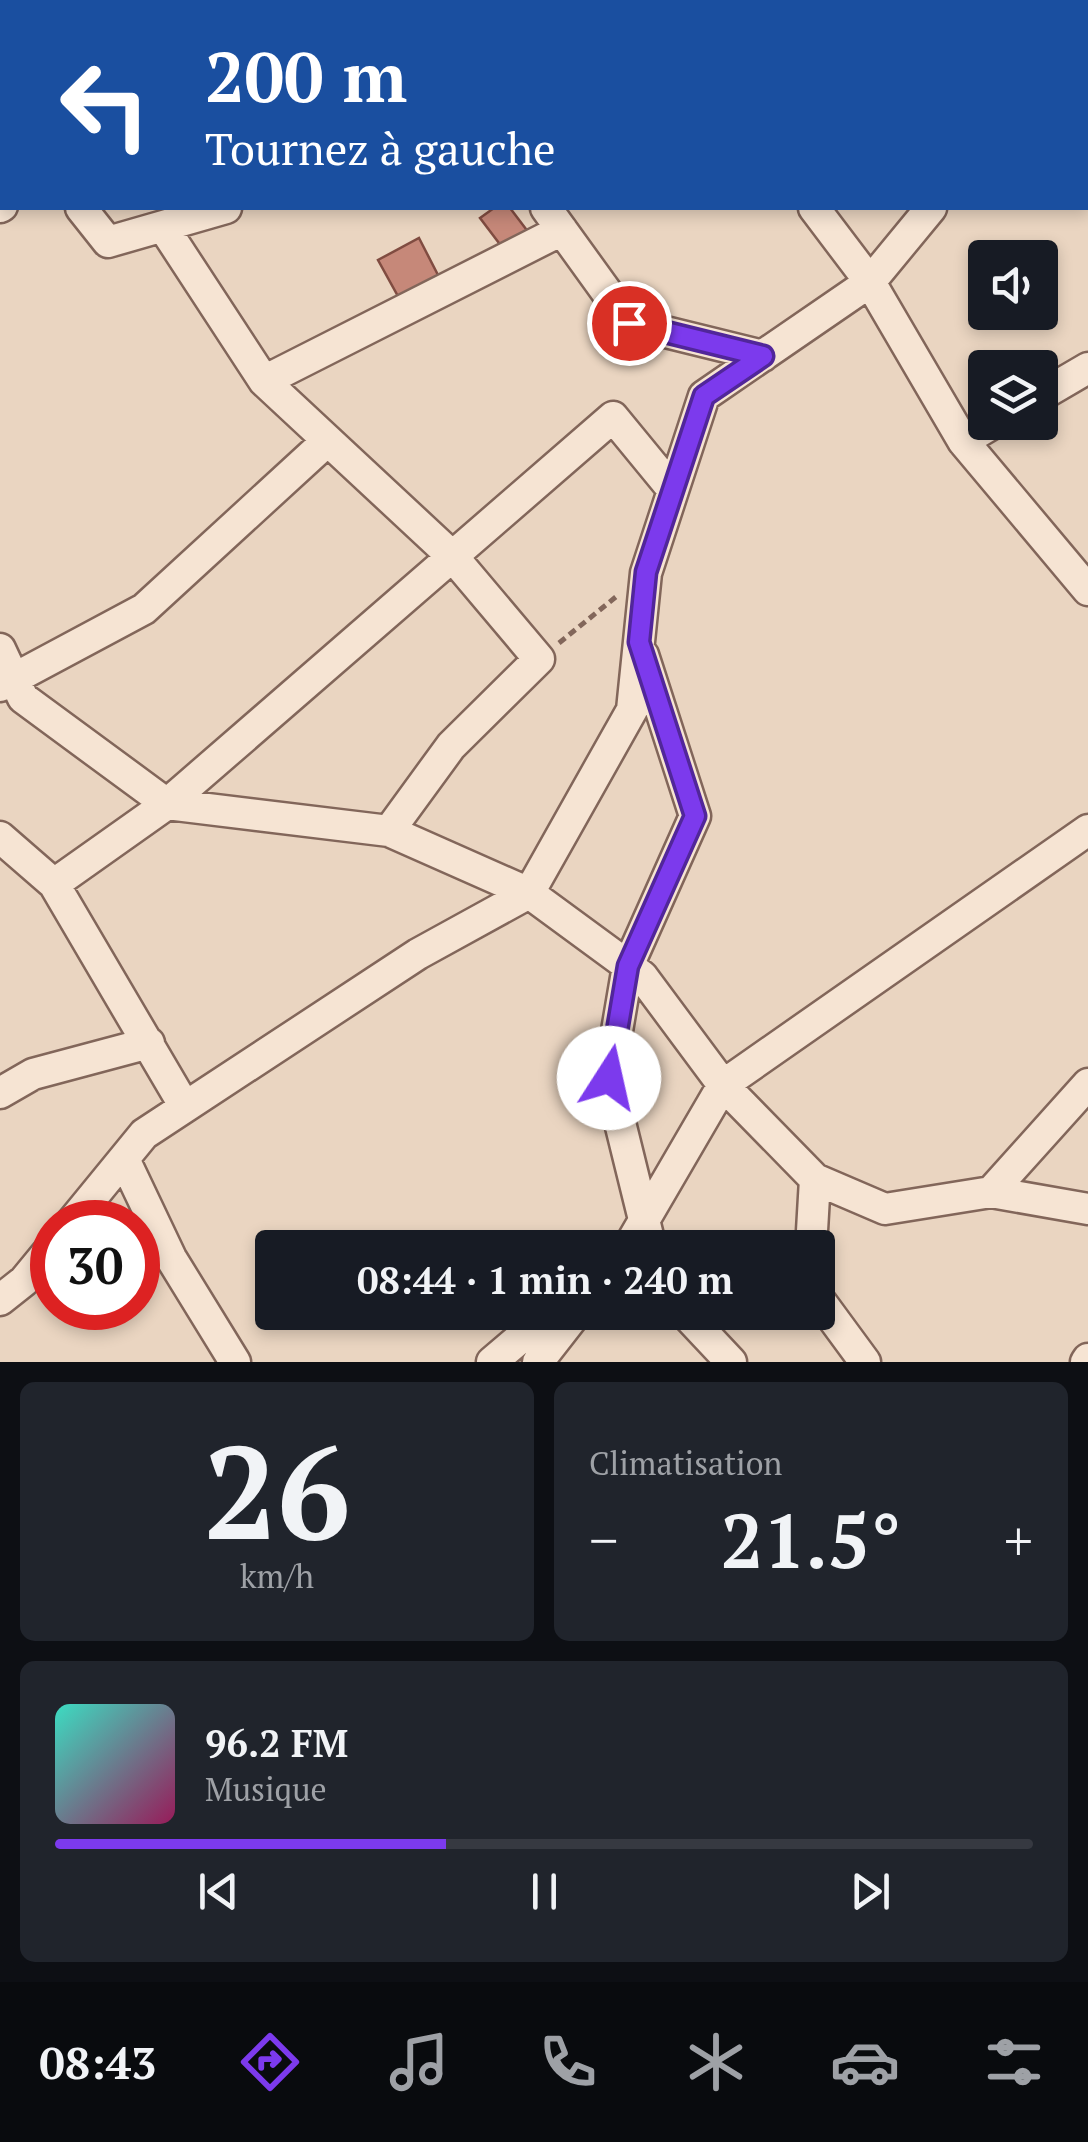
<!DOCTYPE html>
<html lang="fr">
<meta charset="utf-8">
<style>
:root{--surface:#171b24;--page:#20242c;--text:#f1f3f6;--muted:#9ea1a6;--line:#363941;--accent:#7c3aed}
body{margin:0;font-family:"PT Serif",serif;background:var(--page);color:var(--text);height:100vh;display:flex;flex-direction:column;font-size:38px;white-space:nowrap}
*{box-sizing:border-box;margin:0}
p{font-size:32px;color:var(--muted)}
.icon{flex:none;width:55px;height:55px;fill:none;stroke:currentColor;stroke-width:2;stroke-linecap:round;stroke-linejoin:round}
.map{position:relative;height:1362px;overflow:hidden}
.drawer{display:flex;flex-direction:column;gap:20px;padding:20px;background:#0d0f14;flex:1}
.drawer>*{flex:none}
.guide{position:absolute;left:0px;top:0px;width:1090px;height:210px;box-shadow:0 5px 15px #0003;background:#1a4fa0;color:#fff;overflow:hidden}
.buttons{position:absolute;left:968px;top:240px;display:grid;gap:20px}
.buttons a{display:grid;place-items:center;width:90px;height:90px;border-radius:10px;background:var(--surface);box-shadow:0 5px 15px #0003;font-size:50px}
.speed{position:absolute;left:30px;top:1200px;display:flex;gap:20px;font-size:50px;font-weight:700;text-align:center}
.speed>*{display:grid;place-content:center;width:130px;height:130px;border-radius:50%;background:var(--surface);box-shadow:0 5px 15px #0003;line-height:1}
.speed .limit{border:15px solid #d22;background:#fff;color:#111}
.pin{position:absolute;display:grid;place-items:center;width:85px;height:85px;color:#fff;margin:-42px;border:5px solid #fff;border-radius:50%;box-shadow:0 2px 10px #0007}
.me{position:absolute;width:110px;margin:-55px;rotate:10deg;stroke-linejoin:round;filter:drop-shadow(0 0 8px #0008)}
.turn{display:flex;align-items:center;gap:35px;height:210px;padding:0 40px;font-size:45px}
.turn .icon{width:130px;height:130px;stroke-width:2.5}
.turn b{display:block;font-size:70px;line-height:85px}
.big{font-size:75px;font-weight:800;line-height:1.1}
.drawer .card{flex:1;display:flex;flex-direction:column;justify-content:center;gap:15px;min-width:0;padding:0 35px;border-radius:15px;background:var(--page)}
.drawer .dial{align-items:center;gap:0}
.dial b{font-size:130px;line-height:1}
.song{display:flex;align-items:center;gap:30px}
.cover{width:120px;height:120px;border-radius:15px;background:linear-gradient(135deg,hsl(170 70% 55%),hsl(330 70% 35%))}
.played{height:10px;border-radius:5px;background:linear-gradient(90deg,var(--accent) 40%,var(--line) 40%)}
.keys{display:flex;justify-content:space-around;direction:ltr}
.heat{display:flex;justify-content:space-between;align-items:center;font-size:55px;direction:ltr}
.drawer .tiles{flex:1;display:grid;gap:20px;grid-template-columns:1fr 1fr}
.card:last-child{grid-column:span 2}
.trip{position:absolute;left:255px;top:1230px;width:580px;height:100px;border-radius:10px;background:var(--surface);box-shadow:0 5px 15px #0003;font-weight:800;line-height:100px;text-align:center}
.tabs{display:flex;height:160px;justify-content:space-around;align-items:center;background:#090b0e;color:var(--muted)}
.tabs .icon{width:70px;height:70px}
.tabs .selected{color:var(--accent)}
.tabs b{font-size:45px;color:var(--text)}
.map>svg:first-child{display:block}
</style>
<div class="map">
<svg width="1088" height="1362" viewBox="0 0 1088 1362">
<rect width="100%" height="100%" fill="#ead5c1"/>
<!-- building -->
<path fill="#c68879" stroke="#804c41" stroke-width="2.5" d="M494 208H510L529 233 505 251 480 218Z
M419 238 439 277 399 298 378 260Z"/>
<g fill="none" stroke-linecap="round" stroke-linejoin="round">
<defs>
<path id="street" d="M359 0 361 2
M660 0 661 2
M281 2 284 0
M0 86 2 90
M0 207 2 206
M81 208 108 242 226 208
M546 208 629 323 763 356
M814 208 870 282 963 441 1088 590
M164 228 264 381 453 557 539 659 451 746 389 831
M264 381 562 230
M1040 396 1088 368
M963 441 995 422
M0 649 23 698 167 804 389 831 529 893 642 976 723 1085 815 1179
M643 655 695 816 628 966 609 1078 651 1248
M0 686 144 609 326 442
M0 837 54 884 185 1107
M54 884 167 804 613 417 673 490
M0 1093 33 1074 149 1043
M124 1159 171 1258 235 1362
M991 1192 1088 1084
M72 1222 144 1134 418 954 529 893 632 710 646 573 704 396 870 282 931 208
M628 1248 723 1085 1088 830
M811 1248 815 1179 885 1209 991 1192 1088 1209
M818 1298 865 1362
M0 1300 24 1281 52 1247
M684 1312 731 1362
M492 1362 551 1312
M538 1362 577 1312
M1086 1362 1088 1359"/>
</defs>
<!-- street casing -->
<use href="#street" stroke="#82665a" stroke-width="35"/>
<!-- path -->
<path stroke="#82665a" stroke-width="5" stroke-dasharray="8 5" stroke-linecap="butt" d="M559 643 617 596"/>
<!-- street -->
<use href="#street" stroke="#f6e4d3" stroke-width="30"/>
</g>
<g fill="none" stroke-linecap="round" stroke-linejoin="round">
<defs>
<path id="route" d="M609 1078 628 966 695 816 639 642 646 572 704 396 763 356 629 323"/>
</defs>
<!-- route casing -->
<use href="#route" stroke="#51269a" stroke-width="25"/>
<!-- route -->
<use href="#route" stroke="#7c3aed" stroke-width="18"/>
</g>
</svg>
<div class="buttons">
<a><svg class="icon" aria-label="sound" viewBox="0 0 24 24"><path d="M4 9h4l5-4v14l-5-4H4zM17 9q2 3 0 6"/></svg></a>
<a><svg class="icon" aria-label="layers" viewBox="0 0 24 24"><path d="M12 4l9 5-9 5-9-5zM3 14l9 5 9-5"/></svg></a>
</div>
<div class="speed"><div class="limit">30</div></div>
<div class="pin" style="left:629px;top:323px;background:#d93025"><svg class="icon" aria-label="arrive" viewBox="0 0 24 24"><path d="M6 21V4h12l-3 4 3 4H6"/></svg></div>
<svg class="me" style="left:609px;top:1078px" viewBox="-20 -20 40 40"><circle r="19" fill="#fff"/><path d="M0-13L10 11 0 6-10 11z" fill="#7c3aed"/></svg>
<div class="trip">08:44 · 1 min · 240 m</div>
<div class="guide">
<div class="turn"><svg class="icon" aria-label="left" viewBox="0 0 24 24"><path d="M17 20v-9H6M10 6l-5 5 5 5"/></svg><div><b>200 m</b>Tournez à gauche</div></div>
</div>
</div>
<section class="drawer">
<div class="tiles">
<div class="card dial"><b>26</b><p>km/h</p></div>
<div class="card"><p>Climatisation</p>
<div class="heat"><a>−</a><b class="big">21.5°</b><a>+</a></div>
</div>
<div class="card">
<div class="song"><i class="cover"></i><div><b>96.2 FM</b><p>Musique</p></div></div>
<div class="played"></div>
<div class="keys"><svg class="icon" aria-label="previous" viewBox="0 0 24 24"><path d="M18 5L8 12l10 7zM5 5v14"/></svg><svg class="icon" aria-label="pause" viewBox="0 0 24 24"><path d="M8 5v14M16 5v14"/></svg><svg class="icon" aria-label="next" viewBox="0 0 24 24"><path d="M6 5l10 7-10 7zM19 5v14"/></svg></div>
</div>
</div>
</section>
<nav class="tabs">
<b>08:43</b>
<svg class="icon selected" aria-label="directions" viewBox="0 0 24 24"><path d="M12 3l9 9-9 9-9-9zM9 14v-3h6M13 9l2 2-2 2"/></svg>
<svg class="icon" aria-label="music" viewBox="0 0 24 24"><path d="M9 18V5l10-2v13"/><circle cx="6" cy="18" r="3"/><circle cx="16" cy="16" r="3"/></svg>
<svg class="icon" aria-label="phone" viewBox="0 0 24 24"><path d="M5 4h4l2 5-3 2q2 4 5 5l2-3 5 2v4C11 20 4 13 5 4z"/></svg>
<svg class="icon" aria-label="climate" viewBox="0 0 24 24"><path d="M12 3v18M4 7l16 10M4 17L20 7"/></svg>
<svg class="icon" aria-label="car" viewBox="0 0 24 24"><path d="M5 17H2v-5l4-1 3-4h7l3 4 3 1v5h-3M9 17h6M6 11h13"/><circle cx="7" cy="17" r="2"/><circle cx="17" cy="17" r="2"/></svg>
<svg class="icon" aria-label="filters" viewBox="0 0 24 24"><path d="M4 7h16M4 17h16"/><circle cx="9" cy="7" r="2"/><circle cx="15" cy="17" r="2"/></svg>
</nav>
